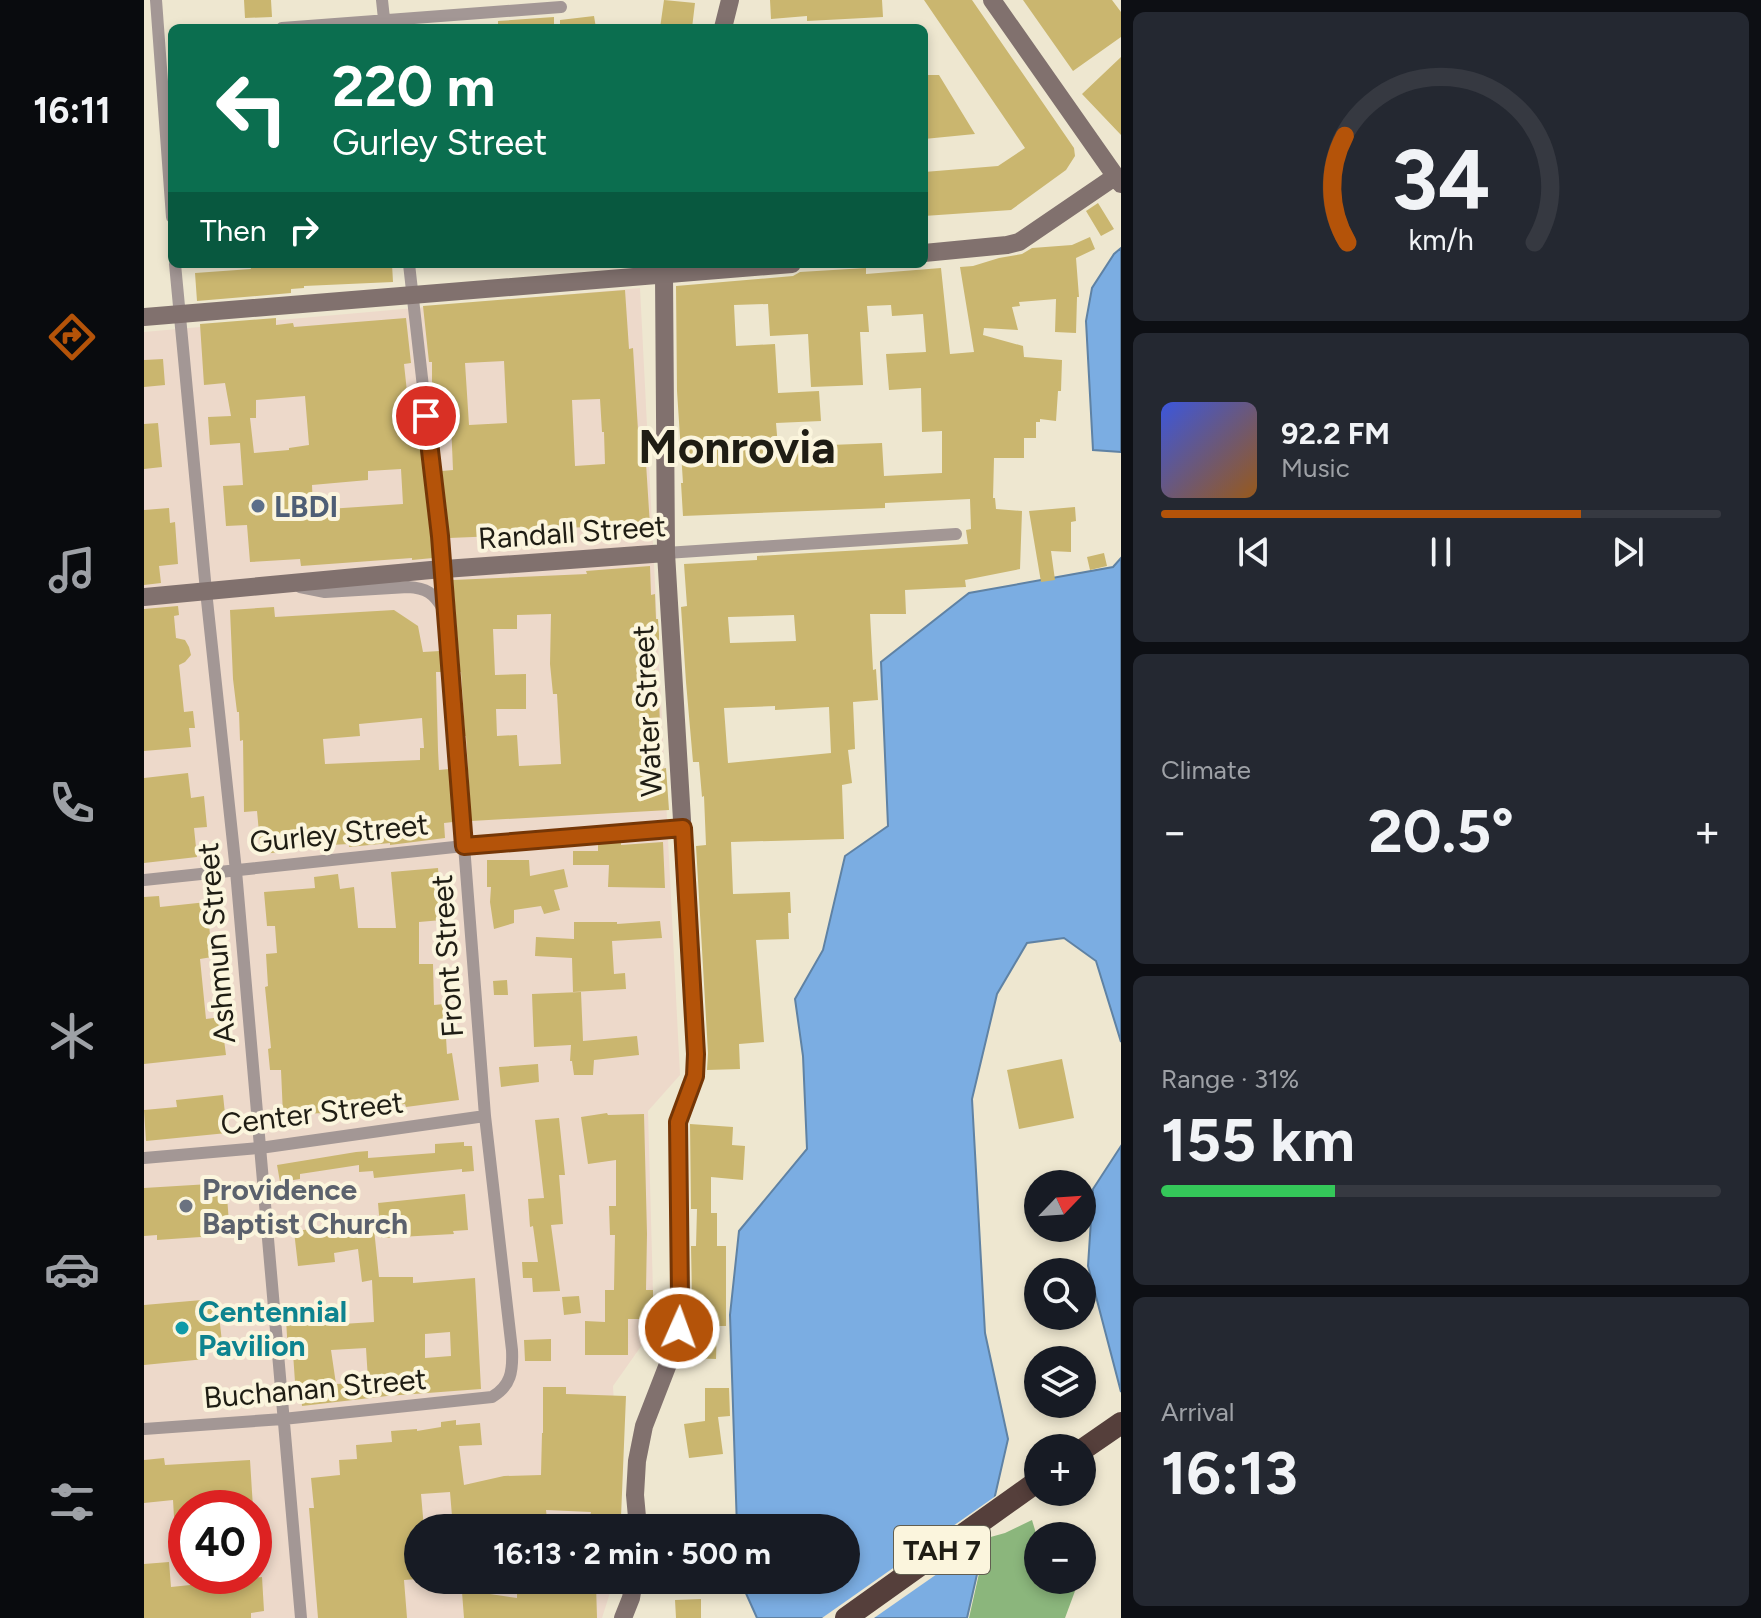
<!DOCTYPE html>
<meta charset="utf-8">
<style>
:root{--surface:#171b24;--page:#242831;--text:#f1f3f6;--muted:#9ea1a6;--line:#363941;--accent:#b45309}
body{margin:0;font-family:Figtree,sans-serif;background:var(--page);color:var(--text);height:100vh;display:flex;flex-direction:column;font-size:30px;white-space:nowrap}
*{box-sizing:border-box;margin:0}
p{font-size:26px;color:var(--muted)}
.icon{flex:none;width:44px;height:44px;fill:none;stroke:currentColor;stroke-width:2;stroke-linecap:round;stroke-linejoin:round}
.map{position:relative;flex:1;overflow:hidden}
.details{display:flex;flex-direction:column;gap:12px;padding:12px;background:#0d0f14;width:640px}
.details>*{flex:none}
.banner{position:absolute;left:24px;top:24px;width:760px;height:244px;border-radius:12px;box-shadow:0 4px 12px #0003;background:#0b6e4f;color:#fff;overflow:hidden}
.needle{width:52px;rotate:65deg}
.tools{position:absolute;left:880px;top:1170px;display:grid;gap:16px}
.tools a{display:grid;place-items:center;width:72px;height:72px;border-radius:50%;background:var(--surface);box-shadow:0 4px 12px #0003;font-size:40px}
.speed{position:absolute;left:24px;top:1490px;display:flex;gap:16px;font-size:40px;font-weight:700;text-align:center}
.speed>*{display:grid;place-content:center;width:104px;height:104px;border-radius:50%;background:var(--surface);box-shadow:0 4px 12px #0003;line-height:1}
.speed .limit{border:12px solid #d22;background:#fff;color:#111}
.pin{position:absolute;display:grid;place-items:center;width:68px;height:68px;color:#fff;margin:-34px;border:4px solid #fff;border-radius:50%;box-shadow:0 2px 8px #0007}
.me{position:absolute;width:88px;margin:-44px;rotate:2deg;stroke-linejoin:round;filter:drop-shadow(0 0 6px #0008)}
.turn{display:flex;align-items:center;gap:28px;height:168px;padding:0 32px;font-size:36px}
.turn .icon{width:104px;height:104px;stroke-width:2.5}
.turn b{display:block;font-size:56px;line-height:68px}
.then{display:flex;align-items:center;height:76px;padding:0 32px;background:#0003;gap:16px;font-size:30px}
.big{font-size:60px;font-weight:700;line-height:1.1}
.details .card{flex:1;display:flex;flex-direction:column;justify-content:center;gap:12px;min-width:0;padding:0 28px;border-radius:12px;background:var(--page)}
.details .dial{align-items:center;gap:0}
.dial svg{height:208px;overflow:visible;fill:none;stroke:var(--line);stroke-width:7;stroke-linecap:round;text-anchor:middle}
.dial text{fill:var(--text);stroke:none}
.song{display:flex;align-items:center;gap:24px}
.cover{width:96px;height:96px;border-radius:12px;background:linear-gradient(135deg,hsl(230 70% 55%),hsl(30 70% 35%))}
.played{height:8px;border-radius:4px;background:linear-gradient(90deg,var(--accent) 75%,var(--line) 75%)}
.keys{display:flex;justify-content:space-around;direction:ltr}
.heat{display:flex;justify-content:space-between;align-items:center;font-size:44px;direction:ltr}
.charge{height:12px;border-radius:6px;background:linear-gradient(90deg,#34c759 31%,var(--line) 0)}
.trip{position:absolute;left:260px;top:1514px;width:456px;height:80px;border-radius:40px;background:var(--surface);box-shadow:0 4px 12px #0003;font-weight:700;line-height:80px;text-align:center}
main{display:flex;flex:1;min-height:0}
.menu{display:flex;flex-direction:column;width:144px;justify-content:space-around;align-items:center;background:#090b0e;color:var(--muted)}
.menu .icon{width:56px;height:56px}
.menu .on{color:var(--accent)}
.menu b{font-size:36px;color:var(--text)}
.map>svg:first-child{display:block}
</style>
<main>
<nav class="menu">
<b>16:11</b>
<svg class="icon on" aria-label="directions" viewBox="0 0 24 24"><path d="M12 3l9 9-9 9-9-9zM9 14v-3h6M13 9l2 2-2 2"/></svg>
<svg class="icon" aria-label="music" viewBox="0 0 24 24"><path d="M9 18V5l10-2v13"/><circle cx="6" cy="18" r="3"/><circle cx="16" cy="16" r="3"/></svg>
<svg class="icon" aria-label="phone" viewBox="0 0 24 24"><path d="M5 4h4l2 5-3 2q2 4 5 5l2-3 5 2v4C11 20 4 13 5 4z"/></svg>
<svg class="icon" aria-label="climate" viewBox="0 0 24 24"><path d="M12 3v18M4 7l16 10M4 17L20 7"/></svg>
<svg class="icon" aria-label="car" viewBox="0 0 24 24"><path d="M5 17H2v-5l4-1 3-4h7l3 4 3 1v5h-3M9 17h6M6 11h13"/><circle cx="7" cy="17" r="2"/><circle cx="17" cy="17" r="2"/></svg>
<svg class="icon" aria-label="filters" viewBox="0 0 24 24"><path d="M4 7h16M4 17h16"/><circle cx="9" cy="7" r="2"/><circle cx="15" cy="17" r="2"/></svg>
</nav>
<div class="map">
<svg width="977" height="1618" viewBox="0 0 977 1618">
<rect width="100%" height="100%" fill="#eee7d0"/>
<!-- commercial -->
<path fill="#edd9ca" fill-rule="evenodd" d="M496 288 536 1075 504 1111 510 1328 469 1386 477 1528H274V1580H470L458 1618H0V332ZM42 1508H110V1576H42Z"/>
<!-- forest -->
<path fill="#8bb67c" d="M888 1520 894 1540V1580H921L931 1591 921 1618H825L843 1538 861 1533Z"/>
<!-- water -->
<path fill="#7bade2" stroke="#5f82a4" stroke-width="2" d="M977 248V452L949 450 942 321 948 288 970 254Z
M977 558V1042L952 961 920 938 883 943 853 994 828 1099 841 1333 864 1439 823 1618H613L596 1580H702V1528H593L586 1315 595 1231 663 1149 659 1056 651 999 679 950 701 856 744 826 737 662 825 593 969 567Z
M977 1146V1392L944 1266 949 1189Z"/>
<!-- pier -->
<path fill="#eee7d0" d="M856 1493 846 1537 730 1618H678Z"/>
<!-- building -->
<path fill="#cab66f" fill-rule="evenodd" d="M100 0H127L128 17 101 18Z
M520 0 551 3 548 28H516Z
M626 0H738L739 17 663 21V16L627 19Z
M780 0H828L930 148 931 156 922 170 867 210 780 216V172L854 166 881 148Z
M879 0H968L977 12V37L929 71Z
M450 16 452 28H416V20Z
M410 17V28H354V21Z
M977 57V135L938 94Z
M780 75H795L831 134 780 139Z
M954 203 970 229 957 236 942 211Z
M946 237 951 249 932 258 935 297H933L932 333 911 332 912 299 875 302 876 306 868 307 874 330 840 328 839 335 879 346 880 357 918 360 917 391H914L912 421 896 419V422H892V438H880V458H850L849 498H851L852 509 878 511 876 569 821 580 822 587 761 590 762 614H726L729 670 732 669 734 700 709 702 711 749 704 750 708 783 698 785 700 839 587 842 589 894 646 892 647 913H644L645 939 612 940 620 1042 595 1044 596 1069 563 1070 564 1053 552 846 562 845 560 796 558 797 555 762H549L542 682 537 607 543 606 540 564 613 560V556L824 544 822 530 827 529 826 499 741 503V508L539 516 537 483H539L533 391 532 286 649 276 656 272 722 268V274L797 268 806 354 830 352 816 267 829 266 855 258 878 254 888 248 928 245ZM624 304 626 336 664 334 667 387 719 385 716 332H725L723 306 747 305 748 316 779 314 782 352 742 354 745 390 777 388 778 432 798 431V473L740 476 738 443 634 447 632 423 677 421 675 391 634 393 631 344 592 346 590 305ZM650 615 652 641 586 643 584 617ZM631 706V710L685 707 687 753 584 763 580 708Z
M106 264H248L249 282 160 286V288L147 289V293L53 301 51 273 107 269Z
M481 290 485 349 489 348 496 463H502L506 526 404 528V530L353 533V536L305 538 298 471 309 470 307 422 292 423 288 391V362H285L279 306ZM360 361 363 423 325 425 321 363ZM456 399 458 432H460L461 464 431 466 428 400Z
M132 318V325L149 323 150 327 262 318 267 363 260 364 263 392H270L289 558 268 560V558L157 566 156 559 106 562 103 525 82 526 79 486 99 485 96 443 66 445 64 417 87 416 81 383 60 385 56 324ZM161 396 165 445 145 448V450L110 453 106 418H112V400ZM257 469 259 504 169 510 168 485 224 480V471Z
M19 359 21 385 0 387V360Z
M14 423 18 467 0 469V424Z
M931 507 932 521 927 522V552L907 551 911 580 897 582 885 511Z
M25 508 26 523 31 522 34 564 15 566 17 583 0 585V510Z
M960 553 963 566 946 570 943 557Z
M506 566 507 595 511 594 512 619H514L515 634V640H509L512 692H515L517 769 522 768 525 810 327 821 322 736H321L317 672H316L309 580 443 574 442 571ZM407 614 406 664 409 694H413L417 764 375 766 373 735 353 736 352 709H382V674L351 675 349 629H373V615Z
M34 606 35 615 30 616 32 638 41 640 45 647 47 655 41 662 35 665 40 712 49 711 51 728H45L47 747 0 751V609Z
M130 607 131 617 250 610 274 626 279 652 296 651 298 672H292L294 750 295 770 305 769 309 822 300 823 301 838 246 845V843L205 847V844L148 847V851L117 854 113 811 100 812 99 740 96 741 95 712H93L89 679 86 610ZM278 718 280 748H276V760L181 764 179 739 216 736 215 724Z
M44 773 47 798 60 796 63 827 50 828 53 857 0 863V778Z
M477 842V845L519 842 521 888 464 887 465 865H429V851H454V844Z
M343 860H385L386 876 420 869 424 887 410 890 416 910 400 914 397 906 370 910V923L350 929 346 902 347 887H343Z
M294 868 298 920 275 922V964H289L290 1005 300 1004 303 1054 308 1053 315 1100 262 1107 261 1104 200 1112 139 1115 137 1070H126L124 1049 127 1048 121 987 124 986 122 954 133 953 131 926H123L120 892 171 888 170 877 194 874 196 889 210 887 214 928H252L247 872Z
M15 896 16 907 63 902 68 957 56 959 62 1019 77 1017 82 1055 0 1064V897Z
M516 921 518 938 468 941 470 974 481 973 482 989 429 992 428 958 391 956 392 937 430 939V922H473V924Z
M363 980 364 995H350L349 981Z
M437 992 439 1041 493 1036 495 1055 450 1060 449 1075H430L428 1061H426L427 1045 390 1047 388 994Z
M918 1059 930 1118 875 1129 863 1070Z
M394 1064 395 1082 357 1087 355 1067Z
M79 1095 83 1133 2 1141 0 1110 33 1107 32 1100Z
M463 1113 464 1115 500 1114 503 1234 502 1290H509V1308L506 1315 497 1319H484V1355H441V1321L461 1322V1290H470L471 1235H466L465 1206H472V1160L444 1164 437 1117Z
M415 1118 421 1175H415L419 1224 407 1225 416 1291 389 1292 388 1278H379L378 1262H394L389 1226 386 1227 384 1199 400 1198 391 1120Z
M546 1124 589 1127 588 1145 601 1146 599 1180 567 1177V1213H573V1246H582V1326H573L572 1359 545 1358 548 1297 547 1246H552L553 1209H547Z
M320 1142V1146H328L330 1171 318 1172V1169L230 1178 229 1171 215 1172V1165L156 1174V1179L136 1182 133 1165 212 1152 224 1151V1158L291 1153V1144Z
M82 1183 85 1223 70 1224 71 1236 13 1240V1235L0 1236V1188Z
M321 1194 324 1230 309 1231 310 1234 237 1238 234 1203Z
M188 1227 189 1235 230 1229 235 1277H269V1283L331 1278 337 1389 243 1396 158 1406 156 1381 151 1382 149 1353H144L142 1319 198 1314V1324L230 1322 228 1280 218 1282 214 1249 190 1253 191 1262 154 1266 150 1231ZM306 1332 307 1356 281 1358V1334ZM222 1348 224 1380H218V1383L192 1384 187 1350Z
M435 1296 437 1313 420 1315 418 1297Z
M58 1300 59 1309 71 1308V1315H75L78 1342 60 1343 61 1359 0 1365V1305Z
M407 1339V1361H381L380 1340Z
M399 1387H422V1394L482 1396 477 1517 446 1516 447 1512 402 1510 404 1528H392L391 1524 366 1528H309L306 1492 277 1494 280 1528H274V1579L260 1580 263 1618H174L165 1508H170L167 1478 196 1475 195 1460 213 1459 212 1445 248 1442 247 1431 273 1429V1431L297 1427V1422L312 1420V1425L336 1423 338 1445 315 1446 320 1485 360 1476 397 1475 398 1433H399Z
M561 1388H585L586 1416 574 1417 579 1454 545 1458 540 1424 561 1421Z
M20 1458 21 1465 106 1460 109 1508H42V1516L30 1517 29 1500 0 1503V1460Z
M25 1562 27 1587 56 1584 55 1576H77L78 1581 118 1577 120 1611 107 1613V1618H0V1564Z
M314 1580H345L346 1594 373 1598V1580H417L418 1583 452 1584 453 1618H320L318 1592H314Z
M557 1599V1618H532L531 1600Z"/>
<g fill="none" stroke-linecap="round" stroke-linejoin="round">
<!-- street -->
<path stroke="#a39795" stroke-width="12" d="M12 0 28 217
M238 0 241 28
M138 28 417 7
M31 264 62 591 92 871 157 1618
M522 553 812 534
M156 587 181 592 264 587C282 588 290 593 299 609
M0 880 320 846 539 828
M0 1158 116 1148 341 1116
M0 1429 139 1419 348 1397C367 1386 369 1371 368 1350L341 1116 296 536 265 264"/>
<!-- secondary -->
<path stroke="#81716e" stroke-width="18" d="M848 0 977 184
M579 28 586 0
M780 253 863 245 875 242 972 176
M0 317 648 264
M0 597 287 570 522 553
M494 1528 491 1495 493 1461 500 1426 526 1359 535 1328 536 1297 534 1122 551 1076 552 1054 522 553 520 275 523 264
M479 1618 487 1598 490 1580"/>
<!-- highway -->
<path stroke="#553f3b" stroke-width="22" d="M938 1450 977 1423
M702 1618 894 1481"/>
</g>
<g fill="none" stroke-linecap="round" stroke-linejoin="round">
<defs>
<path id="route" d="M282 416 296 536 320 846 539 828 552 1054 551 1076 534 1122 536 1297 535 1328"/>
</defs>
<!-- route casing -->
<use href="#route" stroke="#753606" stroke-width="20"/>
<!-- route -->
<use href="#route" stroke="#b45309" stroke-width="14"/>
</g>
<!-- markers -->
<circle fill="#5c6f8a" stroke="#fbf5dd" stroke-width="3" cx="114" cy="506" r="8"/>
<circle fill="#6b7280" stroke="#fbf5dd" stroke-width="3" cx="42" cy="1206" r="8"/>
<circle fill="#0f9aa8" stroke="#fbf5dd" stroke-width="3" cx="38" cy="1328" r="8"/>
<g text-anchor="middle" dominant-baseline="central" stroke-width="8" stroke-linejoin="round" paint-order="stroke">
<!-- shield labels -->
<rect fill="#fbf5dd" stroke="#615e50" stroke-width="2" x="750" y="1526" width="96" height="48" rx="6"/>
<g font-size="28" font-weight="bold" fill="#1f1d14">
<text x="798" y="1550">TAH 7</text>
</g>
<!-- service labels -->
<g font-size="30" font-weight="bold" fill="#4e5e75" stroke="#fbf5dd" text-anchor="start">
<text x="130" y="506">LBDI</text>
</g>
<!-- street labels -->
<g font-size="30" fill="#1f1d14" stroke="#fbf5dd">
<text transform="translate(428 532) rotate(-4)">Randall Street</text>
<text transform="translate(503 711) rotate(-93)">Water Street</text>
<text transform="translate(195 833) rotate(-6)">Gurley Street</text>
<text transform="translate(72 943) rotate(-95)">Ashmun Street</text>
<text transform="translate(303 956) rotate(-94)">Front Street</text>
<text transform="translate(168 1113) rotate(-7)">Center Street</text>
<text transform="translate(171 1388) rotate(-5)">Buchanan Street</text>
</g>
<!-- worship labels -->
<g font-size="30" font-weight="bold" fill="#5b616d" stroke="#fbf5dd" text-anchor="start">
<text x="58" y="1189">Providence<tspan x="58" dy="34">Baptist Church</tspan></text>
</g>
<!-- culture labels -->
<g font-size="30" font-weight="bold" fill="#0d838f" stroke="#fbf5dd" text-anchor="start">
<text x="54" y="1311">Centennial<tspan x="54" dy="34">Pavilion</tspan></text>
</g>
<!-- town labels -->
<g font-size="46" font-weight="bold" fill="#1f1d14" stroke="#fbf5dd">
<text x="593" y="447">Monrovia</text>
</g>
</g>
</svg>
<div class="tools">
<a><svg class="needle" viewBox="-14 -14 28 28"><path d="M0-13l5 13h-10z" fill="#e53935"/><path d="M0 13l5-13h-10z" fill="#9ea1a6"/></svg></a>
<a><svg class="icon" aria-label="search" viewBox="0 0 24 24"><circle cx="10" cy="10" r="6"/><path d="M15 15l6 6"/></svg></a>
<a><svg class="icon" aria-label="layers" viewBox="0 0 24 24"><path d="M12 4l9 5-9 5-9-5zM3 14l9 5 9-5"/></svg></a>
<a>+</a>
<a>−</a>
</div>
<div class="speed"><div class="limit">40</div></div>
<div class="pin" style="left:282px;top:416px;background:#d93025"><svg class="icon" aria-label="arrive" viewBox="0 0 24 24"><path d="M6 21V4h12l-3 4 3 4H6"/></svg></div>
<svg class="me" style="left:535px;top:1328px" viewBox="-20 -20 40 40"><circle r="17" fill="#b45309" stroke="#fff" stroke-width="3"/><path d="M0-11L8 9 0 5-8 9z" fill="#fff"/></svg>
<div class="trip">16:13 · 2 min · 500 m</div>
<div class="banner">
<div class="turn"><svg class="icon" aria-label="left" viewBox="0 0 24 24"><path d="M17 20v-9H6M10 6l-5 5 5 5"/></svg><div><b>220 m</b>Gurley Street</div></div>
<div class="then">Then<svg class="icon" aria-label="right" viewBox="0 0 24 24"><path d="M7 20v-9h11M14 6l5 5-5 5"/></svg></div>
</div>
</div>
<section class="details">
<div class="card dial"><svg viewBox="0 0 100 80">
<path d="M14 69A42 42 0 1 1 86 69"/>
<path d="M14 69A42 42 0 0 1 13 28" stroke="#b45309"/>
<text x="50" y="56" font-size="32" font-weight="700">34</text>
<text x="50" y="72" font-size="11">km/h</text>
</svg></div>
<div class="card">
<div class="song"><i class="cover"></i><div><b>92.2 FM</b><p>Music</p></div></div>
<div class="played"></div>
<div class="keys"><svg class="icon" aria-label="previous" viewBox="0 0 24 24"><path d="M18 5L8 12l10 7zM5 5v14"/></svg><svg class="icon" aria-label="pause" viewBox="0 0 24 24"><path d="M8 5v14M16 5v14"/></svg><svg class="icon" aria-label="next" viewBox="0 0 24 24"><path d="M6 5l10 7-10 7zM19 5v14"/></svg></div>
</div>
<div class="card"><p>Climate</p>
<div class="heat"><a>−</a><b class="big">20.5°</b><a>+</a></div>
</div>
<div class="card"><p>Range · 31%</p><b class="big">155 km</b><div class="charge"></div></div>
<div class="card"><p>Arrival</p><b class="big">16:13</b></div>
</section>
</main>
